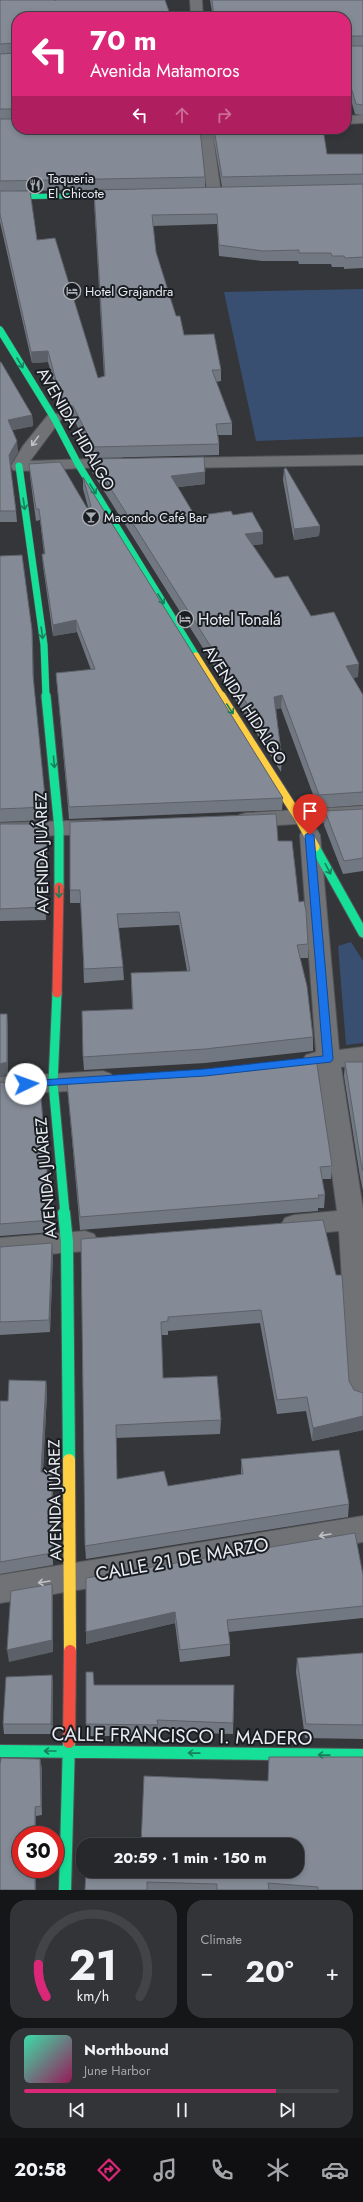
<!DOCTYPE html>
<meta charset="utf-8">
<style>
:root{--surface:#27282c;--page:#333438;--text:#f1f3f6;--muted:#a4a6a9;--line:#434448;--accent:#db2777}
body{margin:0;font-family:Jost,sans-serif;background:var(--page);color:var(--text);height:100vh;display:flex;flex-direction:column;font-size:15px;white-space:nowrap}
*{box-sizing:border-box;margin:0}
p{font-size:13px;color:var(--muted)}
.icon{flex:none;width:22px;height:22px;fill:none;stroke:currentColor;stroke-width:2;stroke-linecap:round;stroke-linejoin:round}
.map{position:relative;height:1890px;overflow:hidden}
.details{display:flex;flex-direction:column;gap:10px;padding:10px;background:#151618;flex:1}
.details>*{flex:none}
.guide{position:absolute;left:12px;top:12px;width:339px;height:122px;border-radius:16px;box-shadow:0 2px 6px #0003,0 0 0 1px var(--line);background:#db2777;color:#fff;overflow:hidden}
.speed{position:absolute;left:12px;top:1826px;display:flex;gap:8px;font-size:20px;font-weight:700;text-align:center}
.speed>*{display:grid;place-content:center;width:52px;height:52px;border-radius:50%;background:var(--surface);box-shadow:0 2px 6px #0003,0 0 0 1px var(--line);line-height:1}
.speed .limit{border:6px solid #d22;background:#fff;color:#111}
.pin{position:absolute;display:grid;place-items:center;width:34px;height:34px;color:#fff;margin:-41px -17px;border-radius:50% 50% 50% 0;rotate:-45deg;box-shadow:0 0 4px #0007}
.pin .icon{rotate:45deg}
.me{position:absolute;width:44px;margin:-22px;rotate:87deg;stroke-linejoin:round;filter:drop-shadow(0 0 3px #0008)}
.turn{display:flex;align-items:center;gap:14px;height:84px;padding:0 12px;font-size:18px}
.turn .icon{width:52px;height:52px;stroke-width:2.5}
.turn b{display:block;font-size:28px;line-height:34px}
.lanes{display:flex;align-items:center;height:38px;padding:0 12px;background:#0003;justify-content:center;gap:20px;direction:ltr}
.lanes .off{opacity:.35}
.big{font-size:30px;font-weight:700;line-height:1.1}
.details .card{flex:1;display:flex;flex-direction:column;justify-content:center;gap:6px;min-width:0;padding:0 14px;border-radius:16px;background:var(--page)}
.details .dial{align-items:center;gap:0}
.dial svg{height:104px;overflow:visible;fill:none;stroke:var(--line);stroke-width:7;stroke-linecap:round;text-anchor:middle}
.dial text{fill:var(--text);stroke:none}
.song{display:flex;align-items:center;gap:12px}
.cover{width:48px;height:48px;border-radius:6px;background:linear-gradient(135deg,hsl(160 70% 55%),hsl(330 70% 35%))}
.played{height:4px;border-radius:2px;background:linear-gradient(90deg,var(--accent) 80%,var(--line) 80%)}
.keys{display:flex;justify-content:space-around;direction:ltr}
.heat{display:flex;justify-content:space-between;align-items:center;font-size:22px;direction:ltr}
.details .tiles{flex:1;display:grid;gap:10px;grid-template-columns:1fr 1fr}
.card:last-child{grid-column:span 2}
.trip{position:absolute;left:76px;top:1838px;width:228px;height:40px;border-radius:16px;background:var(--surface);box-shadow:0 2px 6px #0003,0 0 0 1px var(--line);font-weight:700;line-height:40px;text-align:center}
.dock{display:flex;height:64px;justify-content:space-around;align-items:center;background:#101012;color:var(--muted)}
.dock .icon{width:28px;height:28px}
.dock .on{color:var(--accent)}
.dock b{font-size:18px;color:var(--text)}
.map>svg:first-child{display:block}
</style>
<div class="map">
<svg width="363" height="1890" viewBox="0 0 363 1890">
<rect width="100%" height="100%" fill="#34363a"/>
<!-- green -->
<path fill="#394f71" d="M363 289V437L256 441 224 292Z
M351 942 363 961V1043L346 1045 338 946Z"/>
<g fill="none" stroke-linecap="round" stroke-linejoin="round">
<defs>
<path id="street" d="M190 0H202L203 17H191Z
M363 115V123L346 124V116Z
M200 129H212L221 193 214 197 207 193Z
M54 413 60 415 62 418 30 461 121 458 127 460 129 463 127 466 19 471 13 470 11 466 23 446 48 415Z
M363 455V465L176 468 170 466 168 463 170 460 176 458Z
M363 806V820L246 827 239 825 236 820 239 815 246 813Z
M100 820 107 822 110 827 107 832 100 834 0 837V823Z
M310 828 317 830 320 835 339 1050 363 1047V1065L341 1067 363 1209V1406L353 1402 349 1394 339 1231 294 1235 285 1232 281 1225 285 1218 294 1215 337 1211 318 1069 306 1067 302 1061 306 1055 316 1052 300 835 303 830Z
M103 1071 111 1074 115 1080 111 1086 103 1089 0 1095V1077Z
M85 1231 94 1234 98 1241 94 1248 85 1251 0 1258V1238Z
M363 1516V1542L0 1603V1575Z"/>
<path id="fast-far3" d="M0 197 123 195"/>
<path id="fast-far2" d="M0 330 54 418 78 464 196 656
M19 466 44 645 46 697"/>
<path id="fast-far1" d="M46 696 59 829V887
M315 847 363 933
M57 993 53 1083 65 1214"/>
<path id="fast" d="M64 1213 67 1242 69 1460
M0 1751 363 1755
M65 1890 69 1742"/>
<path id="slow-far2" d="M196 656 222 697"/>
<path id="slow-far1" d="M221 696 299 818 315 847"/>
<path id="slow" d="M69 1460 70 1651"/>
<path id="jam-far1" d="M57 993 59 887"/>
<path id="jam" d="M69 1742 70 1651"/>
</defs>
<!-- street casing -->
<use href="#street" stroke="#525458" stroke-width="2"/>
<!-- fast-far3 casing -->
<use href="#fast-far3" stroke="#525458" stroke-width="6"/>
<!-- fast-far2 casing -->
<use href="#fast-far2" stroke="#525458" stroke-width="8"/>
<!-- fast-far1 casing -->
<use href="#fast-far1" stroke="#525458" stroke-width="11"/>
<!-- fast casing -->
<use href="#fast" stroke="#525458" stroke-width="14"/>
<!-- slow-far2 casing -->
<use href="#slow-far2" stroke="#525458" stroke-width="8"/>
<!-- slow-far1 casing -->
<use href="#slow-far1" stroke="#525458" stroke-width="11"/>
<!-- slow casing -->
<use href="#slow" stroke="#525458" stroke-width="14"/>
<!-- jam-far1 casing -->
<use href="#jam-far1" stroke="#525458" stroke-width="11"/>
<!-- jam casing -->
<use href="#jam" stroke="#525458" stroke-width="14"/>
<!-- street -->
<use href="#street" fill="#707276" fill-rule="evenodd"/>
<!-- fast-far3 -->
<use href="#fast-far3" stroke="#16e098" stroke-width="5"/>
<!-- fast-far2 -->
<use href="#fast-far2" stroke="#16e098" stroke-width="7"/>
<!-- fast-far1 -->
<use href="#fast-far1" stroke="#16e098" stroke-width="9"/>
<!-- fast -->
<use href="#fast" stroke="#16e098" stroke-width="12"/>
<!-- slow-far2 -->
<use href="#slow-far2" stroke="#ffcf43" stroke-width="7"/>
<!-- slow-far1 -->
<use href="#slow-far1" stroke="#ffcf43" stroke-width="9"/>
<!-- slow -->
<use href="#slow" stroke="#ffcf43" stroke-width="12"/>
<!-- jam-far1 -->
<use href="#jam-far1" stroke="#f24e42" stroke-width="9"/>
<!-- jam -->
<use href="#jam" stroke="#f24e42" stroke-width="12"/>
</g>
<!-- wall -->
<path fill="#727881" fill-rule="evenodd" d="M0 0 55 1 17 17V53L0 54Z
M210 0H363V46H346V17H213Z
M346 46H363V115L355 114 346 82Z
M17 53V119H0V54Z
M0 119 205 177V188L222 187 212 129H323L327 154H363V268L344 269V267H332L331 264H299L298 261H262L219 256 217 224 153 226 156 252 176 316 184 335 221 370V381L216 382 232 423V435H218L219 444V455L94 458 73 418H64L48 362 32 363 0 222ZM201 188 94 201 104 376 98 378 37 240 18 191Z
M0 362 32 415 33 426 12 430 18 452 10 465 16 511 17 522H0Z
M92 459 205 472V484L178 487 195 516 233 515 263 544 253 545 275 578 311 616 358 677 353 678 363 695V805L318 808 281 708 276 709 282 759 281 772 92 472Z
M29 464 87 508 88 507 83 489V477L283 798 282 810 69 819 56 673 91 670 77 632 53 636 43 566 42 554H44L40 520 36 521 30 476Z
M284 469 320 526 319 536 294 540 283 480Z
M0 556 33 643V682L47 820 0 822Z
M363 809V871L343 874 324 825 325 811Z
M0 824H47V837L46 920 0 921Z
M278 841 299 902 308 944V958H300L313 1037V1051L205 1063 84 1070 83 1057 132 1009 131 973 187 971 179 925 118 928 123 967 124 980 84 983 81 903H70V890Z
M345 1062H363V1191L360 1177 344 1076Z
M0 1082 6 1083 7 1087 40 1085 52 1232 0 1236Z
M67 1083 332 1166 331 1179H322L325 1195 324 1208H318V1211L80 1230Z
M323 1220 349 1381 354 1390 363 1393V1430L312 1441 306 1411 277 1414 260 1323 168 1331V1335H161L163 1378 221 1420 220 1434 116 1438 117 1479 168 1486 241 1474V1459L349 1504 348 1517 86 1559 85 1546 81 1239Z
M0 1247 53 1255 50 1332 0 1335Z
M46 1381 47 1393 43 1472H52L53 1484V1565L0 1574V1401H8Z
M363 1575V1618L228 1632 230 1644V1656L180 1662 175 1623 86 1644V1632Z
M363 1653V1739L305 1738 296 1672 297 1658Z
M52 1675 53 1685V1734H4L3 1724Z
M234 1685 233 1734 158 1732V1736H86V1724Z
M269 1757 363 1890H85L86 1871H297L268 1781Z
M42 1768V1815L36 1816V1835H21V1869H36V1890H0Z"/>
<!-- shaded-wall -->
<path fill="#5c6169" d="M48 351V362L32 363 31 352Z
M32 415 33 426 9 431 8 420Z
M17 441 18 452 10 466 9 455Z
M205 472V484L171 488V476Z
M320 526 319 536 294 540V529Z
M263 532V544L245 546V534Z
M76 620 77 632 53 636V625Z
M32 630 33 643 34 687 33 675Z
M359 664 358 677 345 679 346 666Z
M282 695 281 708 274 710V697Z
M47 824V837L46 920 45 907Z
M7 1014 8 1027V1075L0 1077V1064Z
M52 1243 53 1255 50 1332 49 1320Z
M46 1381 47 1393 42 1484 41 1472Z
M363 1416V1430L312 1441 313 1428Z
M52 1472 53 1484V1565L52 1553Z
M52 1584 53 1596V1652L9 1662 7 1650Z
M175 1612V1623L86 1644V1632Z
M52 1675 53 1685V1734L51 1724Z
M40 1759 42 1768V1815L41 1806Z
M35 1807 36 1816V1835H35Z
M35 1869H36V1890H35Z"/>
<!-- building -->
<path fill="#848b96" stroke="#5c6169" d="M0 0H54L55 1V0H165L171 17H17V43L0 44Z
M212 0H363V36H346V17H214Z
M346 46H363V105L356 104 346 70Z
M17 53V109H0V54Z
M0 119H17V129H200L205 177 0 181Z
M214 129H323L327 154H363V174L222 177Z
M363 184V257L345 258 344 256H332L331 253H299V250L263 251 219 245 217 214 152 215 156 252 176 316H180L184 335 214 334 221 370H212L232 423 216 424 219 444 94 447 73 406 63 407 48 351 31 352 0 214V191H30L37 240 55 238 98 378 105 376 94 190Z
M0 362H1L32 415 8 420 17 441 9 455 16 511H0Z
M204 457 205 472 171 476 195 516 231 511 233 515 252 512 263 532 245 534 275 578 288 576 311 616 334 612 359 664 346 666 363 695V792L319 795 282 695 274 697 282 759 92 459Z
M60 462 87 508 91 506 83 477 283 798 69 807 56 673 95 669 76 620 53 625 42 554H45L39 509H36L29 464Z
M286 468 320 526 294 529 284 469Z
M22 555 32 630 33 675 46 807 0 809V556Z
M363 809V858L344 861 325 811Z
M276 814 278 841H292L299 902 304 901 306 911 308 944 297 945 307 986 313 1037 205 1049 83 1057 82 1011 133 1009 131 973 190 971 179 912 117 914 123 967 84 969 80 890H70V822Z
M0 824H47L45 907 0 909Z
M0 1014H7V1062L0 1064Z
M316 1058 332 1166 320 1167 325 1195H318L319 1198 80 1217 67 1083 73 1082V1079L205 1071Z
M345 1062H363V1171L361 1163Z
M0 1082 6 1083V1087L40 1085 51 1220 0 1224Z
M323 1220 336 1275H342L349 1381 354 1390 363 1393V1416L313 1428 307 1397 277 1400 261 1310 168 1317V1321L161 1322 163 1378 217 1376 221 1420 116 1425 117 1479 164 1471 168 1486 243 1474 241 1459 339 1450 349 1504 85 1546 81 1239Z
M52 1243 49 1320 0 1322V1247Z
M9 1380 46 1381 41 1472H52V1553L0 1562V1401H8Z
M355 1533 363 1575V1606L227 1620 230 1644 180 1650 175 1612 86 1632V1578Z
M52 1584V1640L7 1650 11 1591Z
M363 1653V1725L306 1724 297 1658Z
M86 1672H93L94 1685H234L233 1723 157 1720 158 1725 86 1724Z
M52 1675 51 1724H3L6 1677Z
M269 1757H363V1890H318V1887L268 1883 269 1890H217V1884L147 1882V1890H85L86 1871H297V1845H141L144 1776 268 1781Z
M1 1758 40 1759 41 1806 35 1807V1835H21V1869H35V1890H0V1764Z"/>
<!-- one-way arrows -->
<defs><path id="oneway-shaft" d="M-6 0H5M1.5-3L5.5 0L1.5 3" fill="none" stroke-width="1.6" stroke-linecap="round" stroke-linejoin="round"/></defs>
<g stroke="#187e5c">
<use href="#oneway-shaft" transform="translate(20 363) rotate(59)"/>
<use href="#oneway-shaft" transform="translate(93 489) rotate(58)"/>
<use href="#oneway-shaft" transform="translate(24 504) rotate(82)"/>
<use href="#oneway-shaft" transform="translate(161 599) rotate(58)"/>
<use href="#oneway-shaft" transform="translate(42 633) rotate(82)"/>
<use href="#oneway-shaft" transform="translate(230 709) rotate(57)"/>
<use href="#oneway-shaft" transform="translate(54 762) rotate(85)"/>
<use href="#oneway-shaft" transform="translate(328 869) rotate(62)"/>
<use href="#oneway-shaft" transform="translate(59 892) rotate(91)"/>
<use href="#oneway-shaft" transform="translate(50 1751) rotate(-180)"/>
<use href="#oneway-shaft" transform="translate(194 1753) rotate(-179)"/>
<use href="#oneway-shaft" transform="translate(324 1755) rotate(-179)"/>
</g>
<g stroke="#bfc2c7">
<use href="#oneway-shaft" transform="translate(35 441) rotate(126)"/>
<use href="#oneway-shaft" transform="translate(325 1535) rotate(170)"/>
<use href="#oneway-shaft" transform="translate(44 1582) rotate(171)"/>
</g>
<!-- route -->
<path fill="#1a73e8" stroke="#114b97" d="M310 832 314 835 333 1059 331 1062 205 1076 23 1087V1082L26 1081 205 1069 323 1056 305 835Z"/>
<!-- icons -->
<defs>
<symbol id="restaurant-ring" viewBox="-11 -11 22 22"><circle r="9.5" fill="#1a1d21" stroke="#aaadb2" stroke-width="1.5"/><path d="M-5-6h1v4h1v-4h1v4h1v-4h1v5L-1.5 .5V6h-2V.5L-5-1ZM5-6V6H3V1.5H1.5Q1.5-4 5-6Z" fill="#aaadb2"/></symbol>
<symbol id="hotel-ring" viewBox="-11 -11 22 22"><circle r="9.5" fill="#1a1d21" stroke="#aaadb2" stroke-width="1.5"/><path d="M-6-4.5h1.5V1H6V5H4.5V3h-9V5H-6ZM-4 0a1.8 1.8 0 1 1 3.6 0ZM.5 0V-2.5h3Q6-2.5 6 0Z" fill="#aaadb2"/></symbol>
<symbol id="bar-ring" viewBox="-11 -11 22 22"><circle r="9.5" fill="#1a1d21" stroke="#aaadb2" stroke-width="1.5"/><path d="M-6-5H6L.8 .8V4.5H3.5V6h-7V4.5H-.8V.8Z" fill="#aaadb2"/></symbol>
</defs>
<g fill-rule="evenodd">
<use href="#restaurant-ring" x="25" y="175" width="20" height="20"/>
<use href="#hotel-ring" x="62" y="281" width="20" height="20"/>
<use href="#bar-ring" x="81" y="507" width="20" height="20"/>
<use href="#hotel-ring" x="175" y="609" width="20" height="20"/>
</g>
<g text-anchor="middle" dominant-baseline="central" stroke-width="4" stroke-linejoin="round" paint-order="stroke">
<!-- far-poi labels -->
<g font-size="13" fill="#e9edf3" stroke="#1a1d21" text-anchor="start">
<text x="48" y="178">Taqueria<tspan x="48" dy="15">El Chicote</tspan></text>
<text x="85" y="291">Hotel Grajandra</text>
<text x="104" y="517">Macondo Café Bar</text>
</g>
<!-- street labels -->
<g font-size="16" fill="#e9edf3" stroke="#1a1d21">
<text transform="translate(76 429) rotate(60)">AVENIDA HIDALGO</text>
<text transform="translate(245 705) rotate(57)">AVENIDA HIDALGO</text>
<text transform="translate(42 853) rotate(-91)">AVENIDA JUÁREZ</text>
<text transform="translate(46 1178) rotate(-95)">AVENIDA JUÁREZ</text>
<text transform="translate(55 1500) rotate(-91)">AVENIDA JUÁREZ</text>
</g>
<!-- poi labels -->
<g font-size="16" fill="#e9edf3" stroke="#1a1d21" text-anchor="start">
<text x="198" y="619">Hotel Tonalá</text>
</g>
<!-- near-street labels -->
<g font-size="19" fill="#e9edf3" stroke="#1a1d21">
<text transform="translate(182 1559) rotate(-10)">CALLE 21 DE MARZO</text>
<text transform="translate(182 1736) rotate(1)">CALLE FRANCISCO I. MADERO</text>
</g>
</g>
</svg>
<div class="speed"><div class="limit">30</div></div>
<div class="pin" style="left:310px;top:835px;background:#d93025"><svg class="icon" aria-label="arrive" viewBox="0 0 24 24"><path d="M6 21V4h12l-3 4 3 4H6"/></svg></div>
<svg class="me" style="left:26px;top:1084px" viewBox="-20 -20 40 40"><circle r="19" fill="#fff"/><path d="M0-13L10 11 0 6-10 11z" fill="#1a73e8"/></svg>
<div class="trip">20:59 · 1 min · 150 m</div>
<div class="guide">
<div class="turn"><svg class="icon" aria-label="left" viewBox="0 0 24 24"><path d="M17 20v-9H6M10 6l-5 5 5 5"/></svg><div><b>70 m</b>Avenida Matamoros</div></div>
<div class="lanes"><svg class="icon" aria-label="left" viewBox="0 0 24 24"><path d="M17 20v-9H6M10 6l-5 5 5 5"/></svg><svg class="icon off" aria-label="ahead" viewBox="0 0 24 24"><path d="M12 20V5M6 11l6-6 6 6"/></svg><svg class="icon off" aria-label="right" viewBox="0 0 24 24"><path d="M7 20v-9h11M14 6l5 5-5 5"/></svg></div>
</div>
</div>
<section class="details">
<div class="tiles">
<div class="card dial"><svg viewBox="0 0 100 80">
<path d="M14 69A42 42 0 1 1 86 69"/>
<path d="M14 69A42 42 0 0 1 8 44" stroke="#db2777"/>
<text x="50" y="56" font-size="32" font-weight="700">21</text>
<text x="50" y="72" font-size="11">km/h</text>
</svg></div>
<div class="card"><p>Climate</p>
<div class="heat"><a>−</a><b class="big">20°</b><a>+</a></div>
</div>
<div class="card">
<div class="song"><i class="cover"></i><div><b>Northbound</b><p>June Harbor</p></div></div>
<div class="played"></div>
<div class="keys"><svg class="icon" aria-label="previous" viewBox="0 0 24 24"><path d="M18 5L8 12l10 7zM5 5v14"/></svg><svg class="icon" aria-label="pause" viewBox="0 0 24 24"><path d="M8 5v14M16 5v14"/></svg><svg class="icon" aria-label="next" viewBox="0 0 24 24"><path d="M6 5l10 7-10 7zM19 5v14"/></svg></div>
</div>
</div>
</section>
<nav class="dock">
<b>20:58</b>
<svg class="icon on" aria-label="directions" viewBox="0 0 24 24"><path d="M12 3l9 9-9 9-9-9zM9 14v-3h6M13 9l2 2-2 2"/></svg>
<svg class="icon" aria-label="music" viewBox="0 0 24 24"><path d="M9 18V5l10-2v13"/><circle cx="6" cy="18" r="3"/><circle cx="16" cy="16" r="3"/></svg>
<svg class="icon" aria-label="phone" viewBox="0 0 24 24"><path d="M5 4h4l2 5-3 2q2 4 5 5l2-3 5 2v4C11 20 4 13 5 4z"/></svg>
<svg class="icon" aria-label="climate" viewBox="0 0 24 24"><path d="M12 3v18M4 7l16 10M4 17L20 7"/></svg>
<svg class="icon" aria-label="car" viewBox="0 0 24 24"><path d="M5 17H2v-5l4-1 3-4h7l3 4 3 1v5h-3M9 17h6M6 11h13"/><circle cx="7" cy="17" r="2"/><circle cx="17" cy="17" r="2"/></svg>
</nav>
